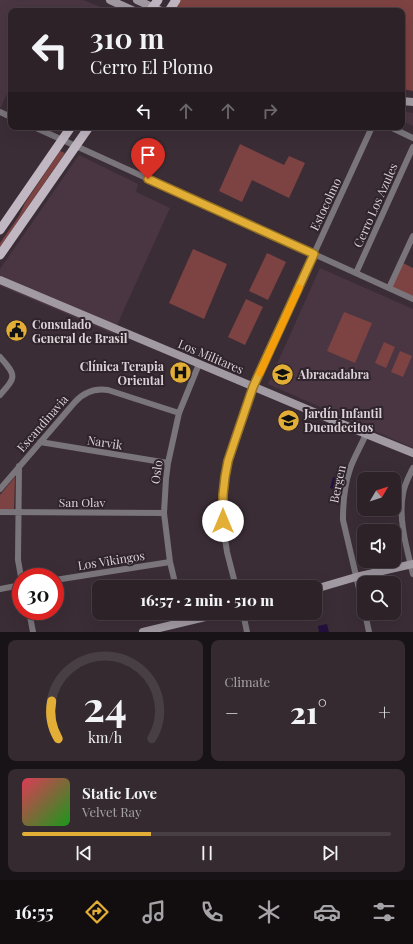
<!DOCTYPE html>
<meta charset="utf-8">
<style>
:root{--surface:#2c2228;--page:#342a30;--text:#f1f3f6;--muted:#a6a4a8;--line:#483f45;--accent:#e3ae35}
body{margin:0;font-family:"Playfair Display",serif;background:var(--page);color:var(--text);height:100vh;display:flex;flex-direction:column;font-size:15px;white-space:nowrap}
*{box-sizing:border-box;margin:0}
p{font-size:13px;color:var(--muted)}
.icon{flex:none;width:22px;height:22px;fill:none;stroke:currentColor;stroke-width:2;stroke-linecap:round;stroke-linejoin:round}
.map{position:relative;height:632px;overflow:hidden}
.panel{display:flex;flex-direction:column;gap:8px;padding:8px;background:#181316;flex:1}
.panel>*{flex:none}
.banner{position:absolute;left:8px;top:8px;width:397px;height:122px;border-radius:8px;box-shadow:0 4px 16px #0002,0 0 0 1px var(--line);background:#2c2228;color:var(--text);overflow:hidden}
.needle{width:26px;rotate:51deg}
.fabs{position:absolute;left:357px;top:472px;display:grid;gap:8px}
.fabs a{display:grid;place-items:center;width:44px;height:44px;border-radius:8px;background:var(--surface);box-shadow:0 4px 16px #0002,0 0 0 1px var(--line);font-size:20px}
.speed{position:absolute;left:12px;top:568px;display:flex;gap:8px;font-size:20px;font-weight:700;text-align:center}
.speed>*{display:grid;place-content:center;width:52px;height:52px;border-radius:50%;background:var(--surface);box-shadow:0 4px 16px #0002,0 0 0 1px var(--line);line-height:1}
.speed .limit{border:6px solid #d22;background:#fff;color:#111}
.pin{position:absolute;display:grid;place-items:center;width:34px;height:34px;color:#fff;margin:-41px -17px;border-radius:50% 50% 50% 0;rotate:-45deg;box-shadow:0 0 4px #0007}
.pin .icon{rotate:45deg}
.me{position:absolute;width:44px;margin:-22px;rotate:0deg;stroke-linejoin:round;filter:drop-shadow(0 0 3px #0008)}
.turn{display:flex;align-items:center;gap:14px;height:84px;padding:0 16px;font-size:18px}
.turn .icon{width:52px;height:52px;stroke-width:2.5}
.turn b{display:block;font-size:28px;line-height:34px}
.lanes{display:flex;align-items:center;height:38px;padding:0 16px;background:#0003;justify-content:center;gap:20px;direction:ltr}
.lanes .off{opacity:.35}
.big{font-size:30px;font-weight:800;line-height:1.1}
.panel .card{flex:1;display:flex;flex-direction:column;justify-content:center;gap:6px;min-width:0;padding:0 14px;border-radius:8px;background:var(--page)}
.panel .dial{align-items:center;gap:0}
.dial svg{height:104px;overflow:visible;fill:none;stroke:var(--line);stroke-width:7;stroke-linecap:round;text-anchor:middle}
.dial text{fill:var(--text);stroke:none}
.song{display:flex;align-items:center;gap:12px}
.cover{width:48px;height:48px;border-radius:6px;background:linear-gradient(135deg,hsl(350 70% 55%),hsl(120 70% 35%))}
.played{height:4px;border-radius:2px;background:linear-gradient(90deg,var(--accent) 35%,var(--line) 35%)}
.keys{display:flex;justify-content:space-around;direction:ltr}
.heat{display:flex;justify-content:space-between;align-items:center;font-size:22px;direction:ltr}
.panel .tiles{flex:1;display:grid;gap:8px;grid-template-columns:1fr 1fr}
.card:last-child{grid-column:span 2}
.trip{position:absolute;left:92px;top:580px;width:230px;height:40px;border-radius:8px;background:var(--surface);box-shadow:0 4px 16px #0002,0 0 0 1px var(--line);font-weight:800;line-height:40px;text-align:center}
.menu{display:flex;height:64px;justify-content:space-around;align-items:center;background:#120e10;color:var(--muted)}
.menu .icon{width:28px;height:28px}
.menu .selected{color:var(--accent)}
.menu b{font-size:18px;color:var(--text)}
.map>svg:first-child{display:block}
</style>
<div class="map">
<svg width="413" height="632" viewBox="0 0 413 632">
<rect width="100%" height="100%" fill="#3b2d36"/>
<!-- built -->
<path fill="#493642" d="M0 0H83L111 11H11V85L0 109Z
M402 111 413 113V126L402 121Z
M79 155 138 184 136 192 170 208 121 316 114 334 0 286V269Z
M320 268 413 309V448L268 384Z"/>
<!-- green -->
<path fill="#7d4342" d="M180 0H413V91L402 89V11H176L174 10Z
M240 144 284 165 289 156 305 163 289 198 252 180 242 202 219 191Z
M60 151 65 153 0 247V243L19 216 25 203Z
M193 249 227 264 204 319 169 303Z
M267 253 286 262 268 300 249 291Z
M401 262 413 268V299L389 288Z
M246 299 263 307 245 345 228 337Z
M344 312 372 323 355 363 327 351Z
M384 342 395 347 386 368 375 363Z
M400 351 412 356 403 377 391 372Z
M15 477 14 509H0V495Z"/>
<!-- water -->
<path fill="#23103d" d="M333 477 338 479 336 490 330 488Z
M327 624 329 632H319L318 626Z"/>
<g fill="none" stroke-linecap="round" stroke-linejoin="round">
<!-- street -->
<path stroke="#79757b" stroke-width="6" d="M0 112 11 117
M34 127 413 299
M390 127 413 138
M356 273 413 147
M389 288 413 236
M0 357C17 376 16 377 0 395
M40 442 168 463
M19 466 18 560 21 577
M413 468C409 476 404 485 403 494 398 519 407 550 413 574
M0 489 75 402C84 392 95 388 108 390L179 413
M0 512 164 513
M55 580 170 562
M176 587 170 562 164 513 166 479 168 463 179 413 199 364
M236 587 227 552 224 531 223 495 225 477 228 461 253 387 372 127
M0 589 21 585
M364 610 343 520C343 502 344 486 350 469 354 457 361 446 366 434
M29 611 33 632
M182 613 185 622
M243 613 247 632
M365 613 369 632"/>
<!-- secondary -->
<path stroke="#a29aa3" stroke-width="8" d="M110 0 134 11
M137 0 161 11
M402 101 413 102
M0 280 366 434 413 453
M315 589 356 577 413 564
M143 632 222 613"/>
<!-- primary -->
<path stroke="#c0b7c3" stroke-width="9" d="M150 11 158 0
M169 11 176 0
M0 230 71 127
M0 255 89 127"/>
</g>
<g fill="none" stroke-linecap="round" stroke-linejoin="round">
<defs>
<path id="route" d="M148 179 314 254 253 387 234 443 228 461 225 477 223 495V521"/>
</defs>
<!-- route casing -->
<use href="#route" stroke="#947122" stroke-width="10"/>
<!-- route -->
<use href="#route" stroke="#e3ae35" stroke-width="7"/>
<!-- slow -->
<path stroke="#f59e0b" stroke-width="7" d="M260 373 299 288"/>
</g>
<!-- icons -->
<defs>
<symbol id="civic-disc" viewBox="-11 -11 22 22"><circle r="9.5" fill="#e3ae35" stroke="#30242c"/><path d="M-.6-6.5H3V-4.5H.6V-3L4-1V1h2V6H-6V1h2V-1L-.6-3ZM-1.2 2.5V6h2.4V2.5Z" fill="#111"/></symbol>
<symbol id="hospital-disc" viewBox="-11 -11 22 22"><circle r="9.5" fill="#e3ae35" stroke="#30242c"/><path d="M-5-5h3v3.5h4V-5h3V5h-3V1.5h-4V5h-3Z" fill="#111"/></symbol>
<symbol id="school-disc" viewBox="-11 -11 22 22"><circle r="9.5" fill="#e3ae35" stroke="#30242c"/><path d="M0-5L7-2L0 1L-7-2ZM-4 1L0 2.5L4 1V4Q0 6-4 4Z" fill="#111"/></symbol>
</defs>
<g fill-rule="evenodd">
<use href="#civic-disc" x="4" y="318" width="25" height="25"/>
<use href="#hospital-disc" x="168" y="360" width="25" height="25"/>
<use href="#school-disc" x="270" y="362" width="25" height="25"/>
<use href="#school-disc" x="276" y="408" width="25" height="25"/>
</g>
<g text-anchor="middle" dominant-baseline="central" stroke-width="4" stroke-linejoin="round" paint-order="stroke">
<!-- street labels -->
<g font-size="12" fill="#dbd2d7" stroke="#30242c">
<text transform="translate(325 204) rotate(-65)">Estocolmo</text>
<text transform="translate(375 205) rotate(-66)">Cerro Los Azules</text>
<text transform="translate(211 356) rotate(23)">Los Militares</text>
<text transform="translate(42 423) rotate(-49)">Escandinavia</text>
<text transform="translate(105 442) rotate(9)">Narvik</text>
<text transform="translate(156 472) rotate(-83)">Oslo</text>
<text transform="translate(337 484) rotate(-78)">Bergen</text>
<text x="82" y="502">San Olav</text>
<text transform="translate(111 560) rotate(-9)">Los Vikingos</text>
</g>
<!-- poi labels -->
<g font-size="12" font-weight="bold" fill="#dbd2d7" stroke="#30242c" text-anchor="start">
<text x="32" y="324">Consulado<tspan x="32" dy="14">General de Brasil</tspan></text>
<text x="164" y="366" text-anchor="end">Clínica Terapia<tspan x="164" dy="14">Oriental</tspan></text>
<text x="298" y="374">Abracadabra</text>
<text x="304" y="413">Jardín Infantil<tspan x="304" dy="14">Duendecitos</tspan></text>
</g>
</g>
</svg>
<div class="fabs">
<a><svg class="needle" viewBox="-14 -14 28 28"><path d="M0-13l5 13h-10z" fill="#e53935"/><path d="M0 13l5-13h-10z" fill="#a6a4a8"/></svg></a>
<a><svg class="icon" aria-label="sound" viewBox="0 0 24 24"><path d="M4 9h4l5-4v14l-5-4H4zM17 9q2 3 0 6"/></svg></a>
<a><svg class="icon" aria-label="search" viewBox="0 0 24 24"><circle cx="10" cy="10" r="6"/><path d="M15 15l6 6"/></svg></a>
</div>
<div class="speed"><div class="limit">30</div></div>
<div class="pin" style="left:148px;top:179px;background:#d93025"><svg class="icon" aria-label="arrive" viewBox="0 0 24 24"><path d="M6 21V4h12l-3 4 3 4H6"/></svg></div>
<svg class="me" style="left:223px;top:521px" viewBox="-20 -20 40 40"><circle r="19" fill="#fff"/><path d="M0-13L10 11 0 6-10 11z" fill="#e3ae35"/></svg>
<div class="trip">16:57 · 2 min · 510 m</div>
<div class="banner">
<div class="turn"><svg class="icon" aria-label="left" viewBox="0 0 24 24"><path d="M17 20v-9H6M10 6l-5 5 5 5"/></svg><div><b>310 m</b>Cerro El Plomo</div></div>
<div class="lanes"><svg class="icon" aria-label="left" viewBox="0 0 24 24"><path d="M17 20v-9H6M10 6l-5 5 5 5"/></svg><svg class="icon off" aria-label="ahead" viewBox="0 0 24 24"><path d="M12 20V5M6 11l6-6 6 6"/></svg><svg class="icon off" aria-label="ahead" viewBox="0 0 24 24"><path d="M12 20V5M6 11l6-6 6 6"/></svg><svg class="icon off" aria-label="right" viewBox="0 0 24 24"><path d="M7 20v-9h11M14 6l5 5-5 5"/></svg></div>
</div>
</div>
<section class="panel">
<div class="tiles">
<div class="card dial"><svg viewBox="0 0 100 80">
<path d="M14 69A42 42 0 1 1 86 69"/>
<path d="M14 69A42 42 0 0 1 9 40" stroke="#e3ae35"/>
<text x="50" y="56" font-size="32" font-weight="700">24</text>
<text x="50" y="72" font-size="11">km/h</text>
</svg></div>
<div class="card"><p>Climate</p>
<div class="heat"><a>−</a><b class="big">21°</b><a>+</a></div>
</div>
<div class="card">
<div class="song"><i class="cover"></i><div><b>Static Love</b><p>Velvet Ray</p></div></div>
<div class="played"></div>
<div class="keys"><svg class="icon" aria-label="previous" viewBox="0 0 24 24"><path d="M18 5L8 12l10 7zM5 5v14"/></svg><svg class="icon" aria-label="pause" viewBox="0 0 24 24"><path d="M8 5v14M16 5v14"/></svg><svg class="icon" aria-label="next" viewBox="0 0 24 24"><path d="M6 5l10 7-10 7zM19 5v14"/></svg></div>
</div>
</div>
</section>
<nav class="menu">
<b>16:55</b>
<svg class="icon selected" aria-label="directions" viewBox="0 0 24 24"><path d="M12 3l9 9-9 9-9-9zM9 14v-3h6M13 9l2 2-2 2"/></svg>
<svg class="icon" aria-label="music" viewBox="0 0 24 24"><path d="M9 18V5l10-2v13"/><circle cx="6" cy="18" r="3"/><circle cx="16" cy="16" r="3"/></svg>
<svg class="icon" aria-label="phone" viewBox="0 0 24 24"><path d="M5 4h4l2 5-3 2q2 4 5 5l2-3 5 2v4C11 20 4 13 5 4z"/></svg>
<svg class="icon" aria-label="climate" viewBox="0 0 24 24"><path d="M12 3v18M4 7l16 10M4 17L20 7"/></svg>
<svg class="icon" aria-label="car" viewBox="0 0 24 24"><path d="M5 17H2v-5l4-1 3-4h7l3 4 3 1v5h-3M9 17h6M6 11h13"/><circle cx="7" cy="17" r="2"/><circle cx="17" cy="17" r="2"/></svg>
<svg class="icon" aria-label="filters" viewBox="0 0 24 24"><path d="M4 7h16M4 17h16"/><circle cx="9" cy="7" r="2"/><circle cx="15" cy="17" r="2"/></svg>
</nav>
